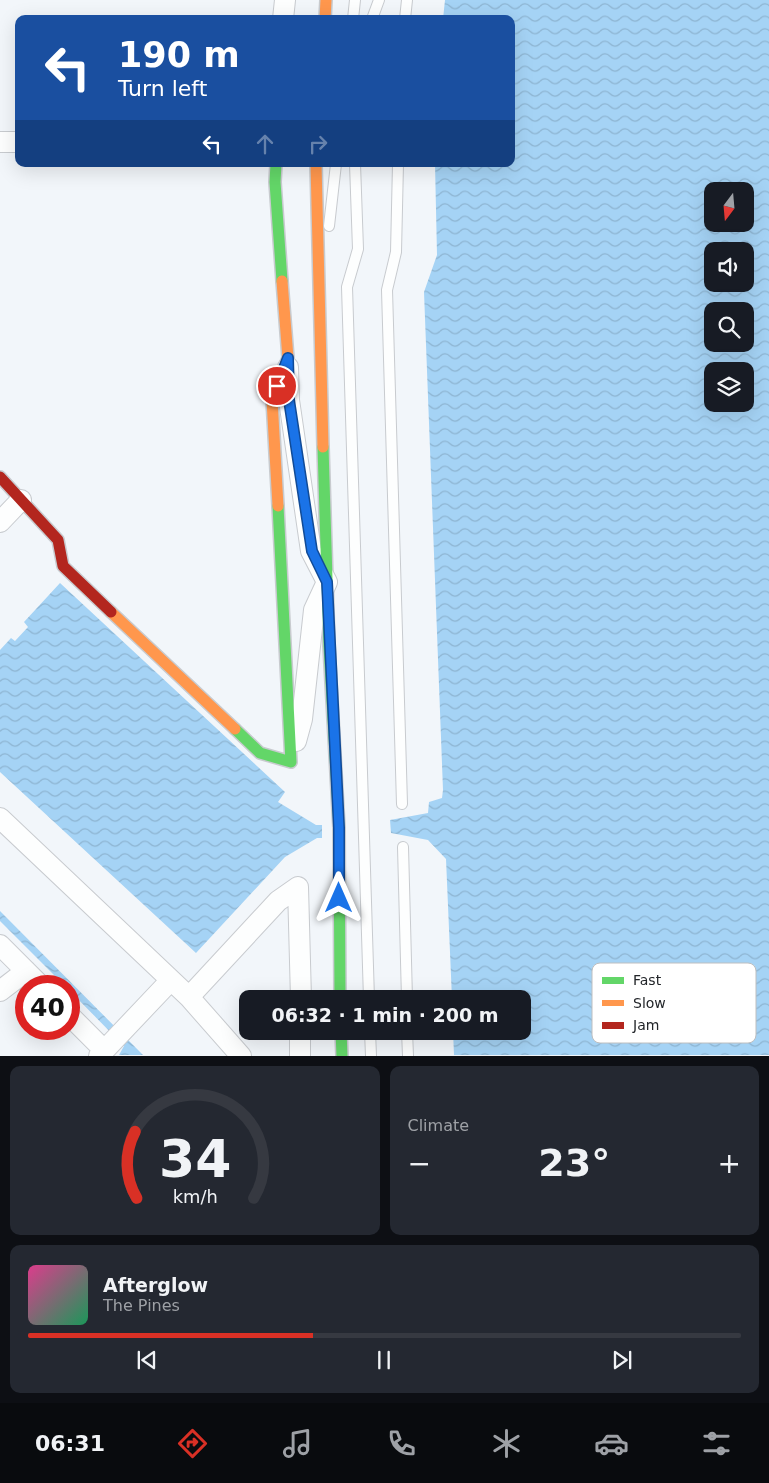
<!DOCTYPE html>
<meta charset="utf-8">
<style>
:root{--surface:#171b24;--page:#242831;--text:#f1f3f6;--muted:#9ea1a6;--line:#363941;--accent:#d93025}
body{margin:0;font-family:"DejaVu Sans",sans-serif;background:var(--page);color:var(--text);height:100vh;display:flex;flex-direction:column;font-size:19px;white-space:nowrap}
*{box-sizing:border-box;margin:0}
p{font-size:16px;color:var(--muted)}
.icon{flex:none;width:28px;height:28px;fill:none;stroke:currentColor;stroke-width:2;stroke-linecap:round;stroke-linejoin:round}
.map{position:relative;height:1056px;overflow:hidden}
.side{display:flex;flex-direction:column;gap:10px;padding:10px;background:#0d0f14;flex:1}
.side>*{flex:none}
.banner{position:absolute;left:15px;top:15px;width:500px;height:152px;border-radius:10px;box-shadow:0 5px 20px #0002;background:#1a4fa0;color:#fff;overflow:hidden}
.needle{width:32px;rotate:196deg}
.fabs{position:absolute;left:704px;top:182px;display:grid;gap:10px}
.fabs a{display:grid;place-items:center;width:50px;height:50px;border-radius:10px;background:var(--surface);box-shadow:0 5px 20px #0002;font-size:25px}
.speed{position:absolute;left:15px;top:975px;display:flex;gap:10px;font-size:25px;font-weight:700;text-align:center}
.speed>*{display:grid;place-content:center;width:65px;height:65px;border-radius:50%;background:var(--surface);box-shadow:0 5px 20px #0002;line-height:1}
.speed .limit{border:8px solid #d22;background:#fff;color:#111}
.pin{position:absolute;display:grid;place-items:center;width:42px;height:42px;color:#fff;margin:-21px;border:2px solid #fff;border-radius:50%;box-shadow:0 1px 5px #0007}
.me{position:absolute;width:55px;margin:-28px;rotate:0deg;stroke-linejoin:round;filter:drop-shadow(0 0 4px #0008)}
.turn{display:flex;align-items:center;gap:18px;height:105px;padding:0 20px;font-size:22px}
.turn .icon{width:65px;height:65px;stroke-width:2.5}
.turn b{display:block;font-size:35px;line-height:42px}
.lanes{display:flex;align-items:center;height:48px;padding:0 20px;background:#0003;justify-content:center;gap:25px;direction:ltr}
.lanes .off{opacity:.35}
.big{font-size:38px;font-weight:700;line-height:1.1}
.side .widget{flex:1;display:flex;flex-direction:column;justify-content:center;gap:8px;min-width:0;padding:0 18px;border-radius:10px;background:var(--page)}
.side .dial{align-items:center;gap:0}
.dial svg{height:130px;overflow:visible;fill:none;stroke:var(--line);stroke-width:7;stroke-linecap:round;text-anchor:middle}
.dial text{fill:var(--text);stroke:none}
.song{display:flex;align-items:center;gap:15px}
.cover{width:60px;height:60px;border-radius:8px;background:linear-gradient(135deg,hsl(330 70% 55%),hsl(150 70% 35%))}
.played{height:5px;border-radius:2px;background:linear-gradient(90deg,var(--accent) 40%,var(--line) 40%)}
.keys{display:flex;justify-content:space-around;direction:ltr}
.heat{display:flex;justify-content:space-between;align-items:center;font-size:28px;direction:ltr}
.side .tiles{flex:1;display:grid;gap:10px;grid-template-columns:1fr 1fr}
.widget:last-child{grid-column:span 2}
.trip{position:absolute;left:239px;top:990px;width:292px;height:50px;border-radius:10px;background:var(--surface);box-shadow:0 5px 20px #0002;font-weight:700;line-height:50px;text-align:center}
.menu{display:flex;height:80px;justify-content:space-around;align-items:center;background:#090b0e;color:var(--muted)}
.menu .icon{width:35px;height:35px}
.menu .selected{color:var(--accent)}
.menu b{font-size:22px;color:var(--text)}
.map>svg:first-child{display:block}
</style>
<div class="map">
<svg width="769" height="1056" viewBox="0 0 769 1056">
<defs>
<pattern id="water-waves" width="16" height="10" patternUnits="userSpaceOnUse" patternTransform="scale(1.25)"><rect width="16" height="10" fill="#a5d3f5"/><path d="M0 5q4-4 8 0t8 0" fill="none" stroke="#8eb5d2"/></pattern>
</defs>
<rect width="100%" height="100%" fill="#f2f6fa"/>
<!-- water -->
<path fill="url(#water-waves)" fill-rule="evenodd" d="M445 0H769V1055H454L453 1031H522V999H452L446 859 428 840 391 833 390 820 428 813 429 802 442 798 443 790 424 292 437 255 435 164H511V19H443ZM712 191H745V224H712ZM712 251H745V284H712ZM712 311H745V344H712ZM712 371H745V404H712Z
M60 583 285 792 278 802 316 825H322V838H317L285 857 196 953 0 772V650L11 638 15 641 28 627 24 622Z
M0 911 143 1055H119L124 1046 69 990V986H65L0 921Z"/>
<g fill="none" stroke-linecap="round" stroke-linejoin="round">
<defs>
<path id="lane" d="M353 19 355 0
M372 19 379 0
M405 19 407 0
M355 164 358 249 347 287 369 999
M398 164 396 252 387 290 402 804
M329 226 336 164
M403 847 407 999
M370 1031 371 1056
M407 1031 408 1056"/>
<path id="street" d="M283 19 285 0
M0 142H19
M288 367 289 400 311 551 327 582 314 610 302 719 296 741
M0 522 21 500
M0 818 189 997 241 1056
M0 945 41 986
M0 991 26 971
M189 997 278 901 298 887 301 999
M69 1015 104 1050
M99 1056 171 980
M300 1056V1031"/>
<path id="fast" d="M276 164 275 182 282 281
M323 447 329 646 339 828 340 999
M235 729 260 753 291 762 278 506
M341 1031 342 1056"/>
<path id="slow" d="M325 19 326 0
M316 164 323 447
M278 506 272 400 288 358 282 281
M111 612 235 729"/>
<path id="jam" d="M0 477 58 540 63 566 111 612"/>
</defs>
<!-- lane casing -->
<use href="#lane" stroke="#c8cbcf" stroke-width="12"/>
<!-- street casing -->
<use href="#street" stroke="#c8cbcf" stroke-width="22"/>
<!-- fast casing -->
<use href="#fast" stroke="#c8cbcf" stroke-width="14"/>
<!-- slow casing -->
<use href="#slow" stroke="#c8cbcf" stroke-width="14"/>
<!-- jam casing -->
<use href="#jam" stroke="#c8cbcf" stroke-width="14"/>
<!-- lane -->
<use href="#lane" stroke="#fdfefe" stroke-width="10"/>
<!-- street -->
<use href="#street" stroke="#fdfefe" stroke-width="20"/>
<!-- fast -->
<use href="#fast" stroke="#63d668" stroke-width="11"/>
<!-- slow -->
<use href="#slow" stroke="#ff974d" stroke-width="11"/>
<!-- jam -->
<use href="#jam" stroke="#b3261e" stroke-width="11"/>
</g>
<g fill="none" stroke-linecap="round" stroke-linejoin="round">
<defs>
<path id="route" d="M277 386 288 358 289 400 312 551 327 582 339 828V898"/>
</defs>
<!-- route casing -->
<use href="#route" stroke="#114b97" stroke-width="12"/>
<!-- route -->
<use href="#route" stroke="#1a73e8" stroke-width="9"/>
</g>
<!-- legend -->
<rect x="592" y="963" width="164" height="80" rx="8" fill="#fff" stroke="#bdbebf" stroke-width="1"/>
<rect x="602" y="977" width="22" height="7" fill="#63d668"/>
<rect x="602" y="1000" width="22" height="6" fill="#ff974d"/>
<rect x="602" y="1022" width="22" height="7" fill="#b3261e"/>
<g font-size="14" fill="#222529">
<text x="633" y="985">Fast</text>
<text x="633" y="1008">Slow</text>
<text x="633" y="1030">Jam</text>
</g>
</svg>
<div class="fabs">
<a><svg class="needle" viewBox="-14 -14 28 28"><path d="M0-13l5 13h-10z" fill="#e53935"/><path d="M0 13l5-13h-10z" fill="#9ea1a6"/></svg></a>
<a><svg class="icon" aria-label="sound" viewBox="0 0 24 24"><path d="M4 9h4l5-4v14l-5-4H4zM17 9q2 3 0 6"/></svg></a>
<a><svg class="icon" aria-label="search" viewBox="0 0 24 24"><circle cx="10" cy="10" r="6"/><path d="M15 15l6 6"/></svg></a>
<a><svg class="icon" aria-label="layers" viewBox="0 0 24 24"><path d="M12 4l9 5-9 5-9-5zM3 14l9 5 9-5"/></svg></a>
</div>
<div class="speed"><div class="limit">40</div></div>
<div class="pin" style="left:277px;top:386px;background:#d93025"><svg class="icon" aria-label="arrive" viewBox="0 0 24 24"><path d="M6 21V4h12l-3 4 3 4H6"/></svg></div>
<svg class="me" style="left:339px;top:898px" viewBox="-20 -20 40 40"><path d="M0-17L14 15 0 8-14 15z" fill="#1a73e8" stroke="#fff" stroke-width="4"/></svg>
<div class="trip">06:32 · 1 min · 200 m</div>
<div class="banner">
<div class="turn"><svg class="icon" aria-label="left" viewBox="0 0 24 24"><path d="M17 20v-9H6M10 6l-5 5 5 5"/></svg><div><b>190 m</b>Turn left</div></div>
<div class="lanes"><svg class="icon" aria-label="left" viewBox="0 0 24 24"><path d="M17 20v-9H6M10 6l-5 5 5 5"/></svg><svg class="icon off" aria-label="ahead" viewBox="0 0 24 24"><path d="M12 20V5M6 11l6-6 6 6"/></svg><svg class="icon off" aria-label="right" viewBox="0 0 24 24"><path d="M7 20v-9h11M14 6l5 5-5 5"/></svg></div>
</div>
</div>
<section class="side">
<div class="tiles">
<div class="widget dial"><svg viewBox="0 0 100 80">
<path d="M14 69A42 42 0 1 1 86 69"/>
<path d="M14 69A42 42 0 0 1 13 28" stroke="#d93025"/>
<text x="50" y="56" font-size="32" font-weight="700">34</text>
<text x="50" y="72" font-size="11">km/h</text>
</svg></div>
<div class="widget"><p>Climate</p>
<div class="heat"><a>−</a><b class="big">23°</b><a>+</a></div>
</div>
<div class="widget">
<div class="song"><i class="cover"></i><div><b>Afterglow</b><p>The Pines</p></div></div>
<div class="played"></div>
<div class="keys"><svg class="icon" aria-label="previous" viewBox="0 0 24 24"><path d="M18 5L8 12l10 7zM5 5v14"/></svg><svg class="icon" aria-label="pause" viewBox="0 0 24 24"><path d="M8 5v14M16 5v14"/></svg><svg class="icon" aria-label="next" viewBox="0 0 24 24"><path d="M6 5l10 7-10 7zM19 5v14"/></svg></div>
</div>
</div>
</section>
<nav class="menu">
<b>06:31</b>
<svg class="icon selected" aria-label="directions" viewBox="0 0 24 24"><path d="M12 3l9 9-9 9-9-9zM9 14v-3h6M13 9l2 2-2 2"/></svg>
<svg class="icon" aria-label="music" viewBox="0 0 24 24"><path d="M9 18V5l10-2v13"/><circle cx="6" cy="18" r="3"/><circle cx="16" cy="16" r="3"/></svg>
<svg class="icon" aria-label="phone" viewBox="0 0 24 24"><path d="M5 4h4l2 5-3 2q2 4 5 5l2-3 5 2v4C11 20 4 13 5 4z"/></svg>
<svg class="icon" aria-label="climate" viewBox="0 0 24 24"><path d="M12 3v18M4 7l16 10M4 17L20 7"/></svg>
<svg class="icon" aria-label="car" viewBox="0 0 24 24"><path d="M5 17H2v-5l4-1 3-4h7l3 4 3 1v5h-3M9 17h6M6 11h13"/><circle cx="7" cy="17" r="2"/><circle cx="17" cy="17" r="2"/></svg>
<svg class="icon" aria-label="filters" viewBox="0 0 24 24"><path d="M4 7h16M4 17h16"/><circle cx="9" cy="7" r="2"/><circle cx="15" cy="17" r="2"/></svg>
</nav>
